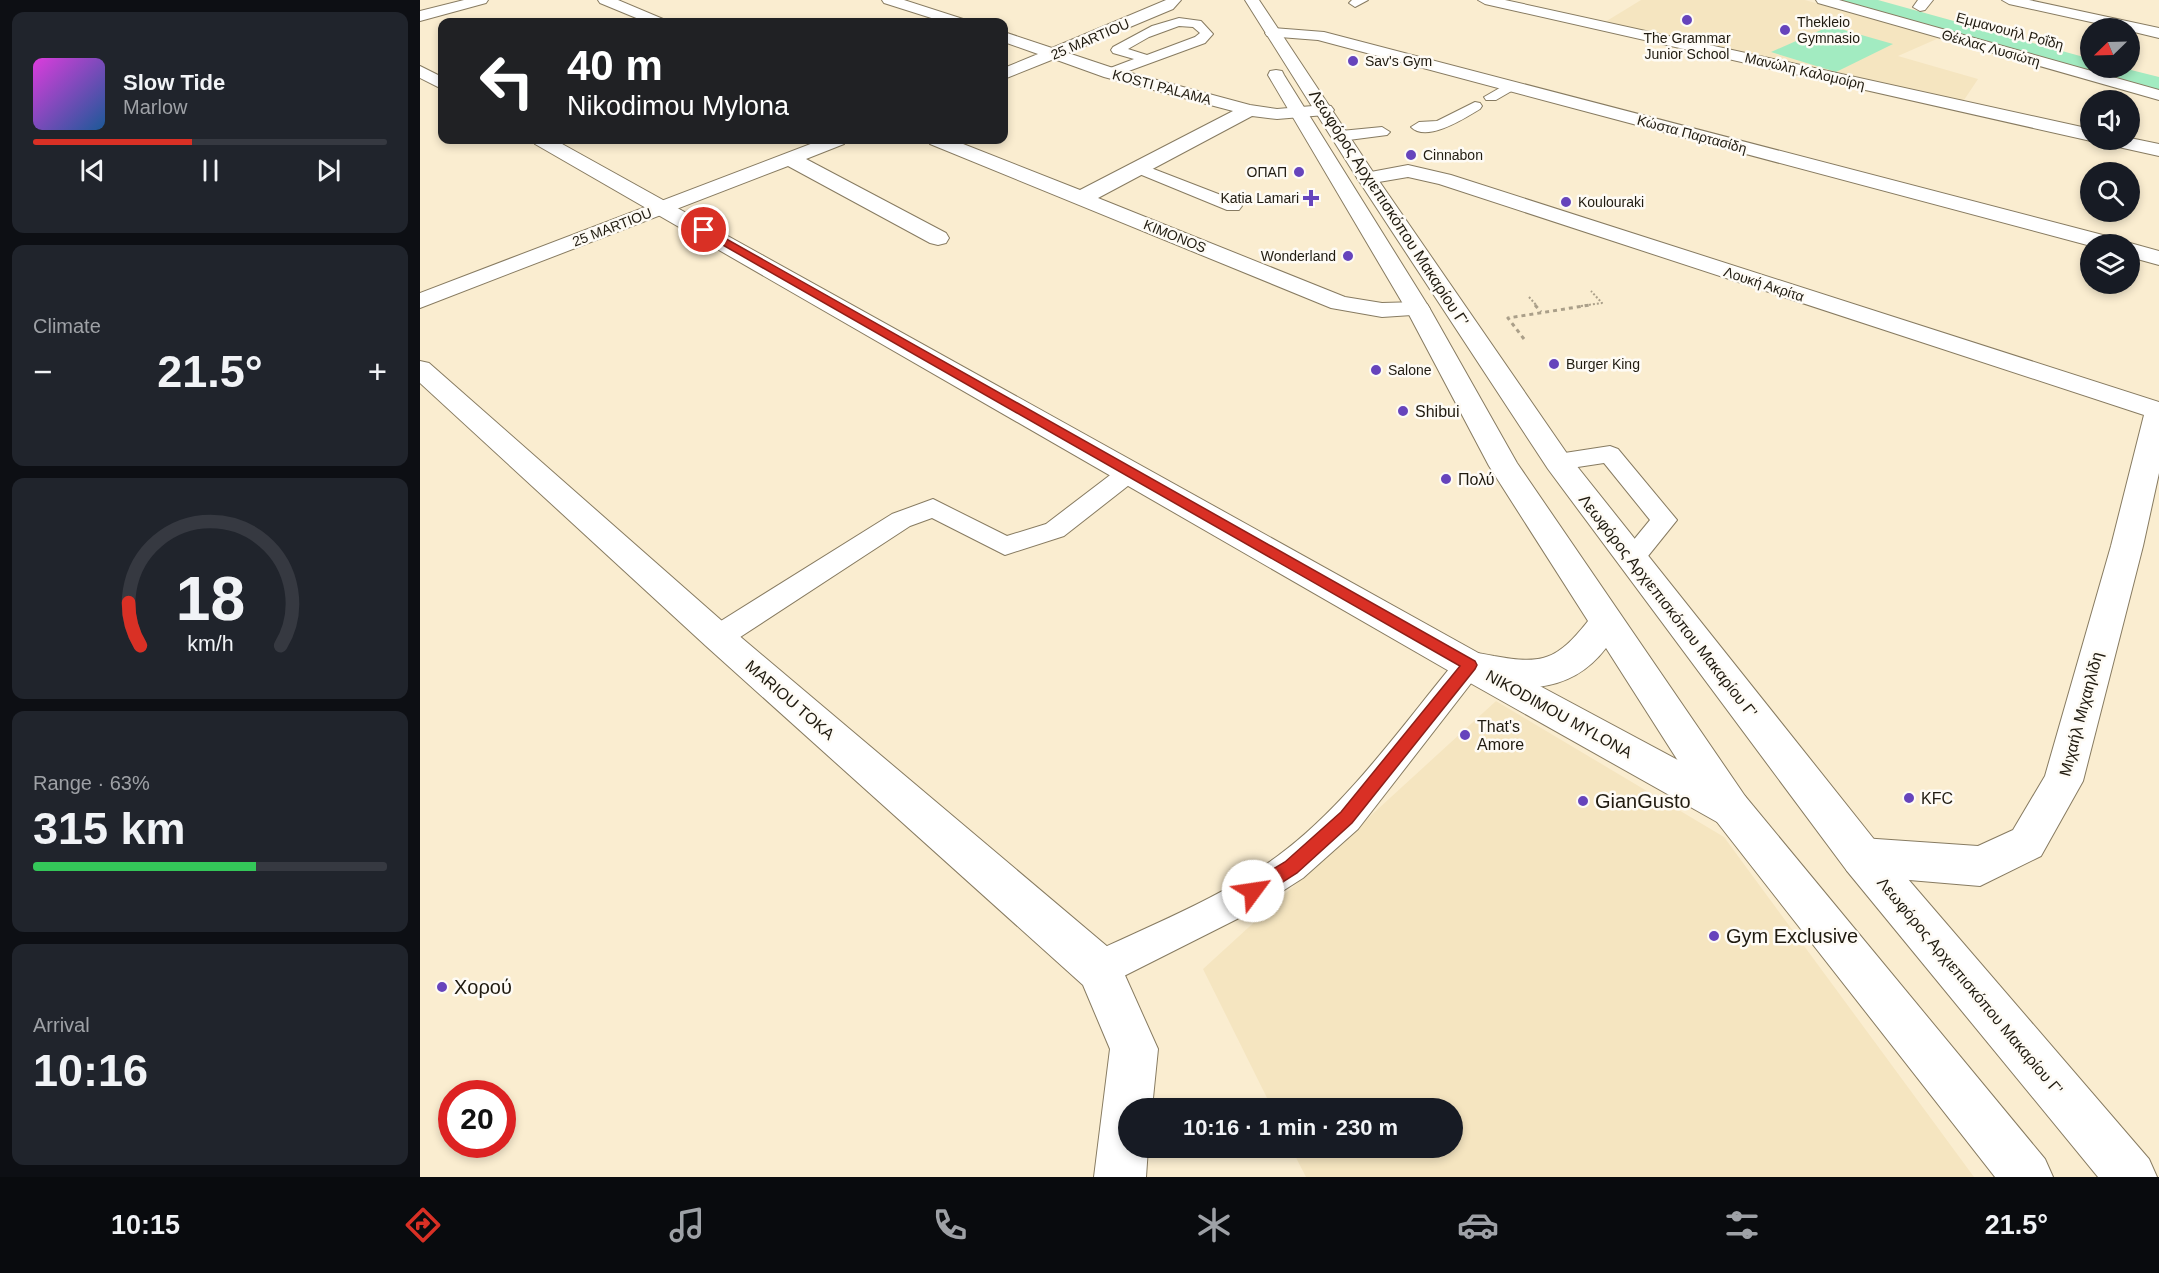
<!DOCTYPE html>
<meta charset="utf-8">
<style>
:root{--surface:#171b24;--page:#20242c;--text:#f1f3f6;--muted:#9ea1a6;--line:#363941;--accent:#d93025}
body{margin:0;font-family:Helvetica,sans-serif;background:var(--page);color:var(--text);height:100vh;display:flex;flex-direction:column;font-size:22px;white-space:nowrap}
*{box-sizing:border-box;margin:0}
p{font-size:20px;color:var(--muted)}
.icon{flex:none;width:33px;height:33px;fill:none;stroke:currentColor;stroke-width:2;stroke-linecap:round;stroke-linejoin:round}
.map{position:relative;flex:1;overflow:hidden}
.details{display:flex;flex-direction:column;gap:12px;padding:12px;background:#0d0f14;width:420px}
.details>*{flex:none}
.banner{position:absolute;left:18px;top:18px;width:570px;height:126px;border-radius:12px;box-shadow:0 3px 9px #0003;background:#202124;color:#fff;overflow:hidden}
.needle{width:39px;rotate:247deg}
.controls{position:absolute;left:1660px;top:18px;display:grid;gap:12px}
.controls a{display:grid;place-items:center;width:60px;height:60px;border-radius:50%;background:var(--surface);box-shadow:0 3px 9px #0003;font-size:30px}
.speed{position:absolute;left:18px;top:1080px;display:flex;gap:12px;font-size:30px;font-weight:700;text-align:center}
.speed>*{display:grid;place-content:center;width:78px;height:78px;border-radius:50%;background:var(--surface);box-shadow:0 3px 9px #0003;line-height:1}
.speed .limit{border:9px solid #d22;background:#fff;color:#111}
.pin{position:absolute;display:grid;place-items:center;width:51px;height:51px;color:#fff;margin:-26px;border:3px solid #fff;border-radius:50%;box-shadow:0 2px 6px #0007}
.me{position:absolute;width:66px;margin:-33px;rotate:59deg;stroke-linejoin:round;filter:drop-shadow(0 0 4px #0008)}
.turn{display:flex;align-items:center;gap:21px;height:126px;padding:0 30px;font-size:27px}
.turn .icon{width:78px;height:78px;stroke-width:2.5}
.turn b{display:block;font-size:42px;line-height:51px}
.big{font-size:45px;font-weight:700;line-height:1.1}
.details .card{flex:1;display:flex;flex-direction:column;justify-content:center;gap:9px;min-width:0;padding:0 21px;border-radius:12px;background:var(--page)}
.details .dial{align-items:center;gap:0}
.dial svg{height:156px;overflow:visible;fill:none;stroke:var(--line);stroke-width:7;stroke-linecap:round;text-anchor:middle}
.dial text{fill:var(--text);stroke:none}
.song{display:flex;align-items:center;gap:18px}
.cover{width:72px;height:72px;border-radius:9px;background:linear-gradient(135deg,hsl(300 70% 55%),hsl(210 70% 35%))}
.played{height:6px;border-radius:3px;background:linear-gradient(90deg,var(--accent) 45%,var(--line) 45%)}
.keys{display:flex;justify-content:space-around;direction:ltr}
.heat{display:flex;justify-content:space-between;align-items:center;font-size:33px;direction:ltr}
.charge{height:9px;border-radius:4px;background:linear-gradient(90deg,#34c759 63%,var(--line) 0)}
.trip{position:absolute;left:698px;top:1098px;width:345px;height:60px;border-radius:30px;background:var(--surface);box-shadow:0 3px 9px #0003;font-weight:700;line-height:60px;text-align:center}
.dock{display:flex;height:96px;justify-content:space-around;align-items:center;background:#090b0e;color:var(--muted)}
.dock .icon{width:42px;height:42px}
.dock .selected{color:var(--accent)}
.dock b{font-size:27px;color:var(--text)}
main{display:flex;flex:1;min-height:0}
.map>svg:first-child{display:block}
</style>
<main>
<section class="details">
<div class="card">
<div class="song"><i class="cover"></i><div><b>Slow Tide</b><p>Marlow</p></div></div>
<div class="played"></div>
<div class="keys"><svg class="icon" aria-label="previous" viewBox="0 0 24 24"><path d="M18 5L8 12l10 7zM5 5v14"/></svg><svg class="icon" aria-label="pause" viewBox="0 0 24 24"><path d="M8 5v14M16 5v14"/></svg><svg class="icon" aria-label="next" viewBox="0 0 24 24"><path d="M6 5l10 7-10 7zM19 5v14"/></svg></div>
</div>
<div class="card"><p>Climate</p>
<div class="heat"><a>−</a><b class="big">21.5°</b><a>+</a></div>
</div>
<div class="card dial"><svg viewBox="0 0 100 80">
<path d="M14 69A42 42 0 1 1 86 69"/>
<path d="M14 69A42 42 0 0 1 8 47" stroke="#d93025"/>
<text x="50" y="56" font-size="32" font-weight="700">18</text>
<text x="50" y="72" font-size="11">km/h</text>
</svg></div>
<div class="card"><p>Range · 63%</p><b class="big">315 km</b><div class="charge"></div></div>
<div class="card"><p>Arrival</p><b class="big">10:16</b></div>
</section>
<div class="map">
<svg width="1739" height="1177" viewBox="0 0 1739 1177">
<rect width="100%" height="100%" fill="#faedd0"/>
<!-- built -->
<path fill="#f5e5c0" d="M1221 0H1385L1519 38 1478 56 1558 79 1542 103 1185 22Z
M1076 701 1304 837 1554 1177H886L871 1148H1032V1108H852L783 969Z"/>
<!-- green -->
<path fill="#a2ebc1" d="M1417 0H1458L1671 59V68H1703L1739 77V91Z
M1410 26 1473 44 1416 72 1351 52Z"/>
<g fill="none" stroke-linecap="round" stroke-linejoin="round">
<defs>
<path id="service" d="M932 0H948L935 7 929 3Z
M759 18 781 21 793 34 785 43 695 76H685L683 73 685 70 714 59 693 53 691 50 693 47 732 26ZM759 26 773 27 780 33 775 37 727 55 708 49 729 37Z
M1090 82 1097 86 1095 89 1076 100H1066L1064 97Z
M1055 102 1060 103 1062 106 1060 109C1045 118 1007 143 991 127L999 122 1017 121Z
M962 127 970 132 967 135 921 141 913 136 921 131Z
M718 163 819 202 822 206 819 210H807L712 171 710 168Z
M1190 446 1198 449 1257 520 1220 566 1211 568 1202 566 1198 559 1230 520 1184 463 1138 470 1130 467 1126 462 1130 457 1138 454Z
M710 464 718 466 722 472 718 478 644 536 585 555 512 518 490 526 308 645 298 648 288 645 284 637 288 629 472 514 513 499 587 536 626 524 702 466Z
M1049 653 1059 657 1063 665 1059 673 938 829 883 878 825 915 692 982 679 987 666 982 661 969 666 956C730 925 802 898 859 855 928 804 984 723 1039 657Z"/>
<path id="minor" d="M44 0H68L66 3 0 21V11Z
M178 0H198L243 19 246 22H226L180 3Z
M462 0H484L543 19 546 22H524L464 3Z
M746 0H761L753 9 648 53 696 69 830 105 857 109 905 105 911 106 914 110 911 114 905 115 857 119 832 116 678 198 925 297 962 303 998 302 1007 304 1010 309 1007 314 962 317 911 308 510 144 508 140H533L660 190 813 111 684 77 634 59 584 79V68L618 54 584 42V32L632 48Z
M1058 0H1085L1671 129V140H1676L1671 141 1065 4Z
M1498 0H1513L1505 10 1500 11 1493 7Z
M1582 0H1609L1739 28V38L1710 31V28H1698L1589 4Z
M853 28 904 32 1698 239 1701 244 1671 246 898 40 847 36 845 33Z
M1710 138 1739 144V156L1685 144 1683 140Z
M401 140H426L424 144 386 159 526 233 529 238 526 243 518 245 510 243 368 166 0 308V293Z
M988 165 1031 175 1739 402V473L1723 546 1663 781 1621 856 1560 886 1442 876 1427 871 1421 857 1427 843 1442 838 1558 846 1593 830 1625 776 1691 546 1724 415 1019 184 988 177 947 184 940 182 937 178 940 174Z
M1710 243 1739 251V265L1710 257V244H1705Z
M0 361 9 363 310 628 695 953 738 1049 732 1108H708V1148H728L726 1177H674L690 1049 663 985 286 646 0 383Z"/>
<path id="tertiary" d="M1396 0H1419L1739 90V100L1398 3Z
M0 66 22 77V89L0 78Z
M113 140H135L1062 655 1325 796 1331 809 1325 822 1311 827 1297 822 1036 675 115 144Z"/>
<path id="secondary" d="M825 0H839L957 178 1148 455 1457 843 1729 1159 1737 1177H1678L1427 871 1128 469 937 178Z
M856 70 862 71 864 75 1010 309 1097 463 1325 796 1625 1159 1633 1177H1575L1297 822 1186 648C1148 698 1091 693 1036 675L1031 665 1036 655C1050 651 1060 653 1074 656 1123 665 1137 660 1168 621L1069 466 986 309 848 75 850 71Z"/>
</defs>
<!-- service casing -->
<use href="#service" stroke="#877b61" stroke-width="2"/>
<!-- minor casing -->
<use href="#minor" stroke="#877b61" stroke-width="2"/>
<!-- tertiary casing -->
<use href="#tertiary" stroke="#877b61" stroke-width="2"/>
<!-- secondary casing -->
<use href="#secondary" stroke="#877b61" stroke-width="2"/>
<!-- path-far1 -->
<path stroke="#aa9f89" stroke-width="2" stroke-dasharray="2 2" stroke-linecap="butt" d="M1109 297 1117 306
M1161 306 1182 303 1171 291"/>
<!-- path -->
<path stroke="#aa9f89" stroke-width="3" stroke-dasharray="4 4" stroke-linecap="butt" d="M1115 305 1121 312
M1104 339 1088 318 1170 305"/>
<!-- service -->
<use href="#service" fill="#fff" fill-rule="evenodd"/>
<!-- minor -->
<use href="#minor" fill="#fff" fill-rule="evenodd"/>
<!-- tertiary -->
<use href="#tertiary" fill="#fff" fill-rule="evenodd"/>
<!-- secondary -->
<use href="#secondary" fill="#fff" fill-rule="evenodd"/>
</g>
<!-- route -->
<path fill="#d93025" stroke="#8d1f18" stroke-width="1.5" d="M280 228H287L1055 661 1057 665 1055 669 932 823 877 873 839 897 833 899 826 897 824 891 826 885 865 862 921 812 1040 666 280 232Z"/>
<!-- markers -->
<g fill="#6644bc" stroke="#fefbf5" stroke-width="2">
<circle cx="1267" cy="20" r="6"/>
<circle cx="1365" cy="30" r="6"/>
<circle cx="933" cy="61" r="6"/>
<circle cx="991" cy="155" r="6"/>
<circle cx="879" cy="172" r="6"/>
<path d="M888 189h6v6h6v6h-6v6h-6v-6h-6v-6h6z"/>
<circle cx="1146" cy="202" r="6"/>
<circle cx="928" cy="256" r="6"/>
<circle cx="1134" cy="364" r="6"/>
<circle cx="956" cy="370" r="6"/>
<circle cx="983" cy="411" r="6"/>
<circle cx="1026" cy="479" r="6"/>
<circle cx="1045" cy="735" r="6"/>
<circle cx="1489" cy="798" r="6"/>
<circle cx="1163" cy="801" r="6"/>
<circle cx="1294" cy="936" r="6"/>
<circle cx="22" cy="987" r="6"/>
</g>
<g text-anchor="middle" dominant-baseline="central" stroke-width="5" stroke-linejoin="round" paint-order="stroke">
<!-- far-poi labels -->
<g font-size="14" fill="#201b10" stroke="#fefbf5" text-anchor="start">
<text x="1377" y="22">Thekleio<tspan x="1377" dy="16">Gymnasio</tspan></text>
<text x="1267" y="38" text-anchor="middle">The Grammar<tspan x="1267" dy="16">Junior School</tspan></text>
<text x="945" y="61">Sav's Gym</text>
<text x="1003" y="155">Cinnabon</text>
<text x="867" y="172" text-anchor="end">ΟΠΑΠ</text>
<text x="879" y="198" text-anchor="end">Katia Lamari</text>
<text x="1158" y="202">Koulouraki</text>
<text x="916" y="256" text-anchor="end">Wonderland</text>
<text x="1146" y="364">Burger King</text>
<text x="968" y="370">Salone</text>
</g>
<!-- far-street labels -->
<g font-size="14" fill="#201b10" stroke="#fefbf5">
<text transform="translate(1590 31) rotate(15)">Εμμανουήλ Ροΐδη</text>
<text transform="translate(670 39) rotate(-23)">25 MARTIOU</text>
<text transform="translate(1571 48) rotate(16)">Θέκλας Λυσιώτη</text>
<text transform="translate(1385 71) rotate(13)">Μανώλη Καλομοίρη</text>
<text transform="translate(742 87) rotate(15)">KOSTI PALAMA</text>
<text transform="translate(1272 134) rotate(15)">Κώστα Παρτασίδη</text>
<text transform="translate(192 227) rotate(-21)">25 MARTIOU</text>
<text transform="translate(755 236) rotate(22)">KIMONOS</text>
<text transform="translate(1344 284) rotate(18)">Λουκή Ακρίτα</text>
</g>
<!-- street labels -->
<g font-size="16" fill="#201b10" stroke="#fefbf5">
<text transform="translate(969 208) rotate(57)">Λεωφόρος Αρχιεπισκόπου Μακαρίου Γ’</text>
<text transform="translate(1248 606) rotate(52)">Λεωφόρος Αρχιεπισκόπου Μακαρίου Γ’</text>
<text transform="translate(370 700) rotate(41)">MARIOU TOKA</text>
<text transform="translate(1139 714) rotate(29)">NIKODIMOU MYLONA</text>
<text transform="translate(1661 714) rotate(-75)">Μιχαήλ Μιχαηλίδη</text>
<text transform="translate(1550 986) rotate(50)">Λεωφόρος Αρχιεπισκόπου Μακαρίου Γ’</text>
</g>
<!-- poi labels -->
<g font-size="16" fill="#201b10" stroke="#fefbf5" text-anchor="start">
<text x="995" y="411">Shibui</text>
<text x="1038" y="479">Πολύ</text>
<text x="1057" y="726">That's<tspan x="1057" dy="18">Amore</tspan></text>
<text x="1501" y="798">KFC</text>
</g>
<!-- near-poi labels -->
<g font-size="20" fill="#201b10" stroke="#fefbf5" text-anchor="start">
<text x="1175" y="801">GianGusto</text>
<text x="1306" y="936">Gym Exclusive</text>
<text x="34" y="987">Χορού</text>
</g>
</g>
</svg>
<div class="controls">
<a><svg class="needle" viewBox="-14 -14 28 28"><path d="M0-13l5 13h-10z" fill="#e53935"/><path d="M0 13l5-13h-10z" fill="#9ea1a6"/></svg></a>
<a><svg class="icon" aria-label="sound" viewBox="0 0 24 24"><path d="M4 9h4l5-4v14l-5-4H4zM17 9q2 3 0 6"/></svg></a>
<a><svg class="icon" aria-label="search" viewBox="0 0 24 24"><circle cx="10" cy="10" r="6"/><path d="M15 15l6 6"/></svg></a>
<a><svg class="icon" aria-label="layers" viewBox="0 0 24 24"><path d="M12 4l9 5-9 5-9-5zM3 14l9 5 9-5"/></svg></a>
</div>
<div class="speed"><div class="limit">20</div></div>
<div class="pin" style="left:284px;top:230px;background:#d93025"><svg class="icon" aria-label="arrive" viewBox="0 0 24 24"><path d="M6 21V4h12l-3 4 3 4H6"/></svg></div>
<svg class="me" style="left:833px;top:891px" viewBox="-20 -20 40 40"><circle r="19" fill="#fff"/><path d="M0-13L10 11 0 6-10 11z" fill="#d93025"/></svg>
<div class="trip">10:16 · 1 min · 230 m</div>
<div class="banner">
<div class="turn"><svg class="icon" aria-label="left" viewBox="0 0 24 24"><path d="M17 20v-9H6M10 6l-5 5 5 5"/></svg><div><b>40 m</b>Nikodimou Mylona</div></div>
</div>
</div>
</main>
<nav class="dock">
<b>10:15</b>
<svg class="icon selected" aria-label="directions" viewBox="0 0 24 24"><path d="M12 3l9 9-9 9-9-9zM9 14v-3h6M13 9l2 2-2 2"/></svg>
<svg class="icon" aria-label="music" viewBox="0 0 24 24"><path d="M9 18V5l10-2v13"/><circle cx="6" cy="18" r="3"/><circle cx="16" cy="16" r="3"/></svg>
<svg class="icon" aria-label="phone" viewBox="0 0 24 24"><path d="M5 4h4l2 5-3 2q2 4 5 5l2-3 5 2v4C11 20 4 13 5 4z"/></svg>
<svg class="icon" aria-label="climate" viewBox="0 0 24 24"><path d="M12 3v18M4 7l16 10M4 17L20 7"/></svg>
<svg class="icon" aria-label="car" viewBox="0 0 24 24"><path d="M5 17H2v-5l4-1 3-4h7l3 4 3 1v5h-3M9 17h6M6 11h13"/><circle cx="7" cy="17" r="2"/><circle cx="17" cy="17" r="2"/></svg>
<svg class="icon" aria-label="filters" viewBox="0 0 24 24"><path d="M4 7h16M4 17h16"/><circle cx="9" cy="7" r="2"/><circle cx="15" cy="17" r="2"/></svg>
<b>21.5°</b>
</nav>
